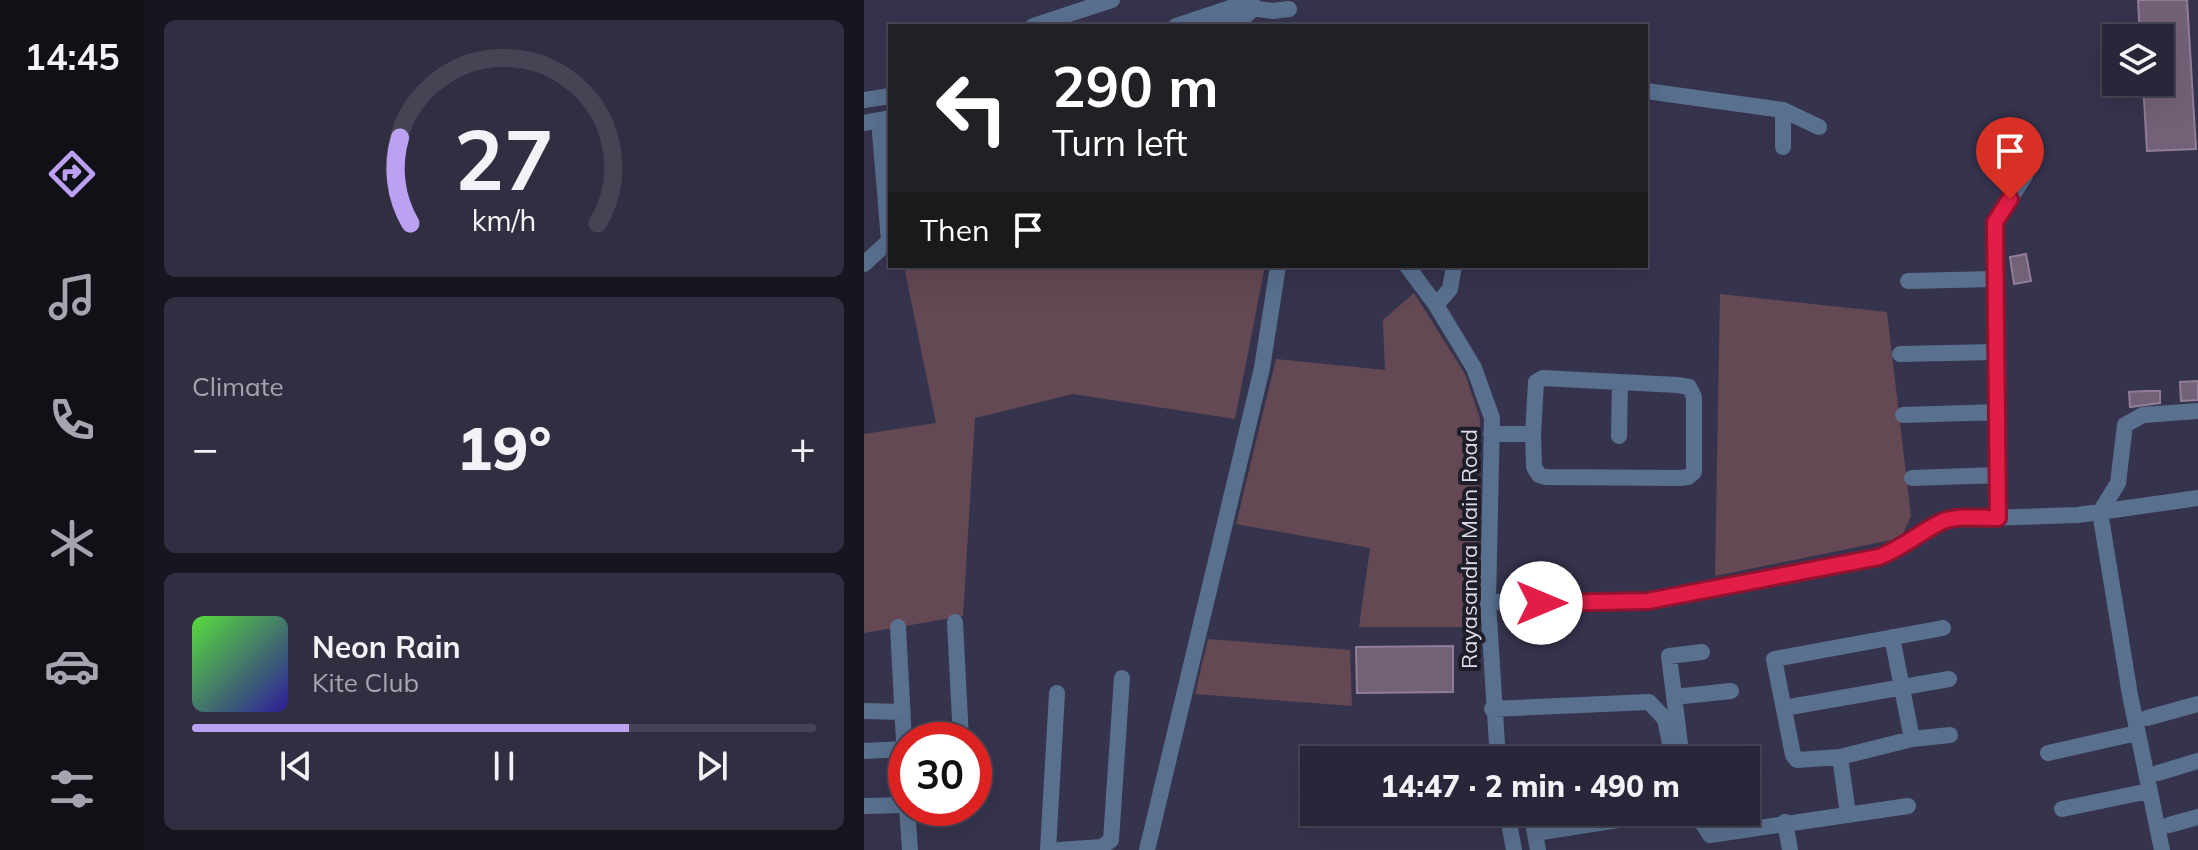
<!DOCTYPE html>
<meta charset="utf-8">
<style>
:root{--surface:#28273a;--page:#302f42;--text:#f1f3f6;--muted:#a5a5af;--line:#444454;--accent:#bca0f2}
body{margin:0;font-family:Mulish,sans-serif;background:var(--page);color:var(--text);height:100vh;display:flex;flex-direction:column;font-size:30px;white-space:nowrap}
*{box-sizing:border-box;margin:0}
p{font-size:26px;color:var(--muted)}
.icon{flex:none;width:44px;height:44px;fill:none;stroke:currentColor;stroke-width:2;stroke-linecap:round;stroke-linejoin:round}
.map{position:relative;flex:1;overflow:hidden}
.sheet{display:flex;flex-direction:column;gap:20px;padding:20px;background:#161520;width:720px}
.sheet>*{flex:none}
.top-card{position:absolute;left:24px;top:24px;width:760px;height:244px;border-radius:0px;box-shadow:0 8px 32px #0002,0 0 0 2px var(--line);background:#202124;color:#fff;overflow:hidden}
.fabs{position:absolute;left:1238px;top:24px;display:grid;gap:16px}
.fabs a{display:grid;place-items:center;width:72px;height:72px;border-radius:0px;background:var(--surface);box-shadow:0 8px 32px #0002,0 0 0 2px var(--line);font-size:40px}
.speed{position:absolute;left:24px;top:722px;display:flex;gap:16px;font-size:40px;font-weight:700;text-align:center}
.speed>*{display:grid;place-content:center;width:104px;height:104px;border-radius:50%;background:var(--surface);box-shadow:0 8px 32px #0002,0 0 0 2px var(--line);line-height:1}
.speed .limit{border:12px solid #d22;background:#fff;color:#111}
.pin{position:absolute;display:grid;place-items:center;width:68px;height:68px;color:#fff;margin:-82px -34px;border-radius:50% 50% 50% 0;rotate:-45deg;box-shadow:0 0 8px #0007}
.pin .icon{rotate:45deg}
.me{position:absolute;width:88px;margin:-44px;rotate:90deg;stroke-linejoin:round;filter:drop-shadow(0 0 6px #0008)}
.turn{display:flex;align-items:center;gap:28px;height:168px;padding:0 32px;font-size:36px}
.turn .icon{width:104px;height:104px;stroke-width:2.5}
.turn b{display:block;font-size:56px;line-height:68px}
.then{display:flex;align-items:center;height:76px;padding:0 32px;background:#0003;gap:16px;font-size:30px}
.big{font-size:60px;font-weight:800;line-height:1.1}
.sheet .widget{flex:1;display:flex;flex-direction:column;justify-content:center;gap:12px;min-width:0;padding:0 28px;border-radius:12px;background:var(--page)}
.sheet .dial{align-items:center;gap:0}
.dial svg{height:208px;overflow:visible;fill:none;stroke:var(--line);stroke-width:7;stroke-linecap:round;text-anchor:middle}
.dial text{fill:var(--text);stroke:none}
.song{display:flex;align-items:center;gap:24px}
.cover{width:96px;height:96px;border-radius:12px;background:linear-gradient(135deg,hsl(110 70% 55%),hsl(250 70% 35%))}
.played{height:8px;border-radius:4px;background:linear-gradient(90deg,var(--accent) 70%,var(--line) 70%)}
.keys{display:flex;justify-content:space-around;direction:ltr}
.heat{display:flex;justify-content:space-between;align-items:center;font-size:44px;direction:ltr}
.trip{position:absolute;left:436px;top:746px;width:460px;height:80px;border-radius:0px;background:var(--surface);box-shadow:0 8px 32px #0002,0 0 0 2px var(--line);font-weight:800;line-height:80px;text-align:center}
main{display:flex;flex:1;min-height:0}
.menu{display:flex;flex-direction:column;width:144px;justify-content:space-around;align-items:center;background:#101017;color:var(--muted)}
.menu .icon{width:56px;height:56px}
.menu .current{color:var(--accent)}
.menu b{font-size:36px;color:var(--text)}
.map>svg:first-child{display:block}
</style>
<main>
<nav class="menu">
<b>14:45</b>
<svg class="icon current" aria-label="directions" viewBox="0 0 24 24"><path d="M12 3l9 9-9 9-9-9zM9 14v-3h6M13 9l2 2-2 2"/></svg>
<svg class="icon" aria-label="music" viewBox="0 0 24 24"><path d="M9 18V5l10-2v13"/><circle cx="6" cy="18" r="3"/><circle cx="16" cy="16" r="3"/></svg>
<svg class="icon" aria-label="phone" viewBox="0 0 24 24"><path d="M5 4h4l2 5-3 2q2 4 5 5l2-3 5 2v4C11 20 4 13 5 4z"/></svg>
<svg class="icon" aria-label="climate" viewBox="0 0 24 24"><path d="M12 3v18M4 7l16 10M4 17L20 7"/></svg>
<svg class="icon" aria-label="car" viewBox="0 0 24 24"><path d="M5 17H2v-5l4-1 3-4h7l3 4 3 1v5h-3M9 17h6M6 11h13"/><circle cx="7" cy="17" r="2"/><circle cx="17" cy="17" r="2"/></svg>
<svg class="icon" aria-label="filters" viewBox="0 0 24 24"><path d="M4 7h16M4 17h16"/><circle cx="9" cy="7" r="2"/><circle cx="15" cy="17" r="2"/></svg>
</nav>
<section class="sheet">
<div class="widget dial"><svg viewBox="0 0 100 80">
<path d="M14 69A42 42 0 1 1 86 69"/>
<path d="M14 69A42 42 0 0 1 10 36" stroke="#bca0f2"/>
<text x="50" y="56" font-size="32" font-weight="700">27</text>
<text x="50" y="72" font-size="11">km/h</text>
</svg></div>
<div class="widget"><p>Climate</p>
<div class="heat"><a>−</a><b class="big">19°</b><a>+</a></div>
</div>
<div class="widget">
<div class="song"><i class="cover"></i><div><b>Neon Rain</b><p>Kite Club</p></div></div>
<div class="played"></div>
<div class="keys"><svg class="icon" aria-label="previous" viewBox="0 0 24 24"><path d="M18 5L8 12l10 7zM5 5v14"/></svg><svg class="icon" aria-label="pause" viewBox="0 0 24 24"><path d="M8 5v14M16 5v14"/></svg><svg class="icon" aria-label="next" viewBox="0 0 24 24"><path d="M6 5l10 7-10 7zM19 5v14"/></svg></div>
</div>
</section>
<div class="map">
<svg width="1334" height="850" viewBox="0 0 1334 850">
<rect width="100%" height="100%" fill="#36344d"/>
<!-- green -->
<path fill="#644854" d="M40 266H401L371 419 209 394 111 418 99 616 0 633V434L72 423Z
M550 293 601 374 616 419 611 627H495L506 548 372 524 412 359 521 370 519 320Z
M856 294 1023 312 1047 516 1037 538 851 576Z
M344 639 486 650 488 706 331 694Z"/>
<!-- building -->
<path fill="#736178" stroke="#917d96" stroke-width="2" d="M1274 0H1323L1332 149 1283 151 1279 82H1296V38H1276Z
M1162 254 1167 281 1150 284 1146 257Z
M1334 381V400L1317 401 1316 382Z
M1281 391H1296V403L1266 407 1265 392Z
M589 646V692L493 693 492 647Z"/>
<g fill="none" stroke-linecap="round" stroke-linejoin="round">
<!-- minor -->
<path stroke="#59708f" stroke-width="16" d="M169 26 248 0
M312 26 372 6 409 11 425 9
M352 26 379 18 391 7
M782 91 919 110V147
M0 100 26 96
M919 110 955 127
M0 123 26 118
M0 264 25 241 15 120
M543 266 572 305 610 368 628 418 624 602 634 760
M1044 281 1130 279
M572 305 586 289 590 266
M1036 354 1132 352
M1039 415 1133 412
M627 434H669L672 382 679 378 813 385 825 387 830 397V472L824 477 816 478 682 477 675 475 670 467 669 434
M755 436 756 382
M1048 478 1134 475
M1134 518 1131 222 1161 176
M624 602 784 601 1015 557C1042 547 1063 526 1089 519L1214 515 1334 498
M91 622 97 740
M34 627 42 779
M810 697 867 691
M920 708 1085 679
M628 709 785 702 801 719 806 744
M0 711 39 712
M1283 718 1334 704
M1048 739 1086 735
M0 751 41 749
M1184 753 1273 733
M976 757 1048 739 1028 637
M818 760 805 656 838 652
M834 760 881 756
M1294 773 1334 761
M0 806 42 805
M43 808 46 850
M1198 809 1285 791
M643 812 650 850
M667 812 674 850
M831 812 846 835 1044 806
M984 814 976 757 933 760 929 755 910 659 1079 628
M921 822 926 850
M1305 825 1334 817
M671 833 767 818
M184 850 193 693
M195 850 238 847 247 840 258 678
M283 850 398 368 414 266
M1298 850 1266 695 1236 512 1254 483 1261 425 1279 415 1334 411"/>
</g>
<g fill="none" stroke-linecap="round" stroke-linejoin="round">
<defs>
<path id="route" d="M677 603 784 601 1015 557C1038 548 1055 533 1077 522 1093 515 1117 518 1134 518L1131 222 1146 199"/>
</defs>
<!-- route casing -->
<use href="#route" stroke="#92132f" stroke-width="20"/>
<!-- route -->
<use href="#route" stroke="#e11d48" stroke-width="14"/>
</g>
<g text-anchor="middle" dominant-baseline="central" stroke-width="8" stroke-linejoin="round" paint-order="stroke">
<!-- street labels -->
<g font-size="22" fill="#ddddec" stroke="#1e1e29">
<text transform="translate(605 549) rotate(-90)">Rayasandra Main Road</text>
</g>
</g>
</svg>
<div class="fabs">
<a><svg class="icon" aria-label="layers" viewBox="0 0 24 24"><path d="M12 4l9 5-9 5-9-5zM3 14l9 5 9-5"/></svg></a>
</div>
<div class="speed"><div class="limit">30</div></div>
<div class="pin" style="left:1146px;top:199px;background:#d93025"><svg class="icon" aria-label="arrive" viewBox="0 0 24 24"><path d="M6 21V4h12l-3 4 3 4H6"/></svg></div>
<svg class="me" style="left:677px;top:603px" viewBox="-20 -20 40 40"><circle r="19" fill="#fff"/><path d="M0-13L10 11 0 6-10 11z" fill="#e11d48"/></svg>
<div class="trip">14:47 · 2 min · 490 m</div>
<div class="top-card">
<div class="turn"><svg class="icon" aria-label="left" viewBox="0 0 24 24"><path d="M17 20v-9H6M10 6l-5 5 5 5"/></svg><div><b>290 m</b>Turn left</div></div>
<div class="then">Then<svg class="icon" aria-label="arrive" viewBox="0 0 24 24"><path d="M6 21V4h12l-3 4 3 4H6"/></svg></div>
</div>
</div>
</main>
